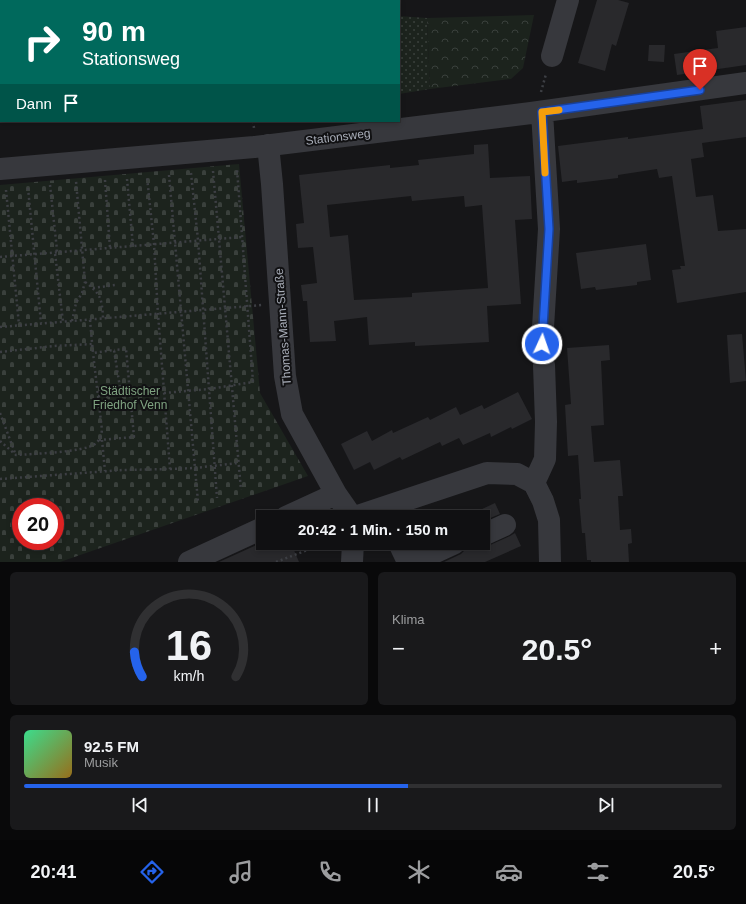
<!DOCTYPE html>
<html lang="de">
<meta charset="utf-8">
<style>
:root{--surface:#101012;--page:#19191b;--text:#f1f3f6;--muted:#9c9d9f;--line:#303032;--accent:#2563eb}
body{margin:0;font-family:Helvetica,sans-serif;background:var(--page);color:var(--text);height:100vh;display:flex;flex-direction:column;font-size:15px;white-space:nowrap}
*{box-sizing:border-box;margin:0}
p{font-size:13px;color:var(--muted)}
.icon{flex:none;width:22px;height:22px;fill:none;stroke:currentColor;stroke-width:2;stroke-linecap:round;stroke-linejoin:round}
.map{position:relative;height:562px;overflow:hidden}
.side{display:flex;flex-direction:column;gap:10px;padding:10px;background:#09090a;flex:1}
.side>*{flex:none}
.hud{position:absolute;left:0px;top:0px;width:400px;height:122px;box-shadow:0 2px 6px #0003,0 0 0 1px var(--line);background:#00695c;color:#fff;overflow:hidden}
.speed{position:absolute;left:12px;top:498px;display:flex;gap:8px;font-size:20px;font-weight:700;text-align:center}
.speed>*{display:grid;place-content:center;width:52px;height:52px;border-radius:50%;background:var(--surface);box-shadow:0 2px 6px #0003,0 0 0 1px var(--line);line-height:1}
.speed .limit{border:6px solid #d22;background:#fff;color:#111}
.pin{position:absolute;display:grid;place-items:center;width:34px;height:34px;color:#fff;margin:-41px -17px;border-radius:50% 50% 50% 0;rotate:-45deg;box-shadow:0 0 4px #0007}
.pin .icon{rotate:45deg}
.me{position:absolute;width:44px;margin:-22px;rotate:3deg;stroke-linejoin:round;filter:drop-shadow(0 0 3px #0008)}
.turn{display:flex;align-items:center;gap:14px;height:84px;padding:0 16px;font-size:18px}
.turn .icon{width:52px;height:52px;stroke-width:2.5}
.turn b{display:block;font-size:28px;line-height:34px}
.then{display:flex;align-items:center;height:38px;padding:0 16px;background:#0003;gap:8px;font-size:15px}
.big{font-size:30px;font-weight:600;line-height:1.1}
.side .widget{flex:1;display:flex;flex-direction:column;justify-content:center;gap:6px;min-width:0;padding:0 14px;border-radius:6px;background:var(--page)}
.side .dial{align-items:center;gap:0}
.dial svg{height:104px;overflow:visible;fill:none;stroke:var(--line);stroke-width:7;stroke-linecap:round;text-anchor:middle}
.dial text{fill:var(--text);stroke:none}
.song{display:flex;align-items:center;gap:12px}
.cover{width:48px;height:48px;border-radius:6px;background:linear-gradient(135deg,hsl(150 70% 55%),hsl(40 70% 35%))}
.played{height:4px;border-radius:2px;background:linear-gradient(90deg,var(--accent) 55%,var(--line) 55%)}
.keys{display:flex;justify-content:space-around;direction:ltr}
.heat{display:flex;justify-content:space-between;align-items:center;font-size:22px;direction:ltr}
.side .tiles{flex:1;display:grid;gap:10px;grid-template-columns:1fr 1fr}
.widget:last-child{grid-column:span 2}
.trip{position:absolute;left:256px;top:510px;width:234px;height:40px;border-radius:0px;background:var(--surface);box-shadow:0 2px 6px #0003,0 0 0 1px var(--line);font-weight:600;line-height:40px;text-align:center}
.menu{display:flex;height:64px;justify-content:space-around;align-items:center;background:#060607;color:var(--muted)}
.menu .icon{width:28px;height:28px}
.menu .on{color:var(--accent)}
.menu b{font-size:18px;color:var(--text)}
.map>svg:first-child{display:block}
</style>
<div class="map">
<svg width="746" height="562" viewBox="0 0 746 562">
<defs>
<pattern id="grass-dots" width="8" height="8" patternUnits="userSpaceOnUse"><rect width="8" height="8" fill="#1c231d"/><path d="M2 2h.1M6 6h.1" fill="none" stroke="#3a403c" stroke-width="1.8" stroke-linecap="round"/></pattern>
<pattern id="cemetery-stones" width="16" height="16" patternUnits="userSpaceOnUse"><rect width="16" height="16" fill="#1c231d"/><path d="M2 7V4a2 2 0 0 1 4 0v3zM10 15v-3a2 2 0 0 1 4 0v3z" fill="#3a403c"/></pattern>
<pattern id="park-crowns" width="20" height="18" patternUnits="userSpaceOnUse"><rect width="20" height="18" fill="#1c231d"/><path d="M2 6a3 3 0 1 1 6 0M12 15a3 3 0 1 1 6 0" fill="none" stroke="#3a403c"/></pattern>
</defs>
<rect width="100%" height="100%" fill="#161618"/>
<!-- grass -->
<path fill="url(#grass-dots)" d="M248 0H396L397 1H248Z
M399 16 427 18 430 89 399 94Z"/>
<!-- cemetery -->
<path fill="url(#cemetery-stones)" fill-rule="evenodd" d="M239 164 260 393 308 476 60 562H0V185ZM21 507H55V541H21Z"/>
<!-- park -->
<path fill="url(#park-crowns)" d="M534 15 523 68 511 79 430 89 427 18Z"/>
<!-- building -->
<path fill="#29292c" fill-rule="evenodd" d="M597 0H618L629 3 616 46 612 44 605 71 578 63Z
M746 27V65L677 75 674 54 718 48 716 31Z
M649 45H665L664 62 648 61Z
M746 100V137L702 143 704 157 691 159 696 197 713 195 718 231 746 229V292L677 303 672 270 681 269 680 266H685L672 176 659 178 657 169 618 175V178L577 183V180L562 182 558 146 628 137V139L703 129 700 106Z
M488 144 490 178 530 176 532 219 515 220 521 304 487 306 489 342 415 346V342L369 345 367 317 334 321 336 341 310 342 307 301H303L301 285 317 283 313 247 298 248 296 224 304 223 299 175 390 165V168L419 165 418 160 474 154V145ZM411 196 412 201 464 196 465 207 482 205 488 288 412 293V297L354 300 348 235 330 237 327 205Z
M646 244 651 280 637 282V285L596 290 595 287 581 289 576 253Z
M742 334 746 381 730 383 727 335Z
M609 345 610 360 601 361 604 425 591 426 594 462 620 460 623 496H618L620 530 631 529 632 543 628 544 629 562H591V560H587L585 533H582L579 499H581L578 455 568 456 565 405 571 404 567 348Z
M518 392 532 419 512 429 511 427 491 437 490 433 463 445 459 438 442 446 440 442 402 460 400 457 374 470 370 462 354 470 341 444 367 431 372 441 392 430 393 433 428 417 430 420 456 407 460 415 482 405 484 409Z
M495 503 500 514 483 521V517H465Z
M515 533 521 546 485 562H444L461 554 465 550 467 543H474L481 547 488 546 510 536Z
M263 542V543H291L299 562H219Z"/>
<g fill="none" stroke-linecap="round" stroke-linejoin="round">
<!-- path -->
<path stroke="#3d3f44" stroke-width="2.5" stroke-dasharray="2 3" stroke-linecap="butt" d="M246 0V1
M541 92 546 74
M253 121 254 128
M213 171 241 490
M191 173 198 240 217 498
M169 175 198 502
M127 179 133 246
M105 180 110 248
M50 185 57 250 55 253 63 322
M28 188 41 323
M6 190 19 325
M0 257 242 237
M85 282C101 294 102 299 103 318
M93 288 115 285
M90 320 93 353 114 350 121 394 98 396
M72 321 76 303 82 293 85 282 76 181
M0 327 262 305
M0 352 54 346 92 344
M164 393 209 389 253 382 237 169
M0 413 15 453
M99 440 134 437 126 349 114 350
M102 440 105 471
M0 441 16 455C32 454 85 452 95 444 100 440 101 436 102 430L93 353
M170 469 195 468 238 463
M0 479 123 470 170 469 158 314 154 244 147 177
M276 562 326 543"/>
<!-- minor -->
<path stroke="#37383d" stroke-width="22" d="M552 56 568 0
M542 112 549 229 542 344
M268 145 272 184 285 376 292 414 336 494 352 517
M0 169 254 147 531 113 746 83
M534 483 545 459 546 422 544 365
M286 517 336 494
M355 517 487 473 517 474 534 483 543 501 549 520 550 562
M483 535 505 525
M399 543 408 562
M189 562 263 528
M352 562 353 543
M414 562 455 543"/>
</g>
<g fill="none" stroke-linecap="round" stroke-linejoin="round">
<defs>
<path id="route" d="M542 344 549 229 542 112 700 90"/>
</defs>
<!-- route casing -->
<use href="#route" stroke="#184099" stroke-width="10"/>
<!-- route -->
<use href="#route" stroke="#2563eb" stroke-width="7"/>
<!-- slow -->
<path stroke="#f59e0b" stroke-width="7" d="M545 173 542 112 559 110"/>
</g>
<g text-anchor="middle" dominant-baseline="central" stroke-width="4" stroke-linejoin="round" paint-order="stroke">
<!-- street labels -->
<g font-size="12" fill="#a8adb8" stroke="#111113">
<text transform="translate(338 137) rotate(-7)">Stationsweg</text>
<text transform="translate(283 327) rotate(-94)">Thomas-Mann-Straße</text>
</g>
<!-- park labels -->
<g font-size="12" fill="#7fa381" stroke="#111113">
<text x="130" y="391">Städtischer<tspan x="130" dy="14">Friedhof Venn</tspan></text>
</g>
</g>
</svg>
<div class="speed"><div class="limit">20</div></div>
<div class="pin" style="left:700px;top:90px;background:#d93025"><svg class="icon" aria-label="arrive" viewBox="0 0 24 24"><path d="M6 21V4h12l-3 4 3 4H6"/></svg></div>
<svg class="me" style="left:542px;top:344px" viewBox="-20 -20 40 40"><circle r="17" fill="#2563eb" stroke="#fff" stroke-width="3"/><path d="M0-11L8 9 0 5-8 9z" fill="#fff"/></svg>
<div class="trip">20:42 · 1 Min. · 150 m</div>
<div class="hud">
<div class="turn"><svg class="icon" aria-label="right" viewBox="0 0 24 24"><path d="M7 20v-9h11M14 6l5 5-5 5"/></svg><div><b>90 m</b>Stationsweg</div></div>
<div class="then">Dann<svg class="icon" aria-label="arrive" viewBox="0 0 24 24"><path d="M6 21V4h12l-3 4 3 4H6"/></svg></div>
</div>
</div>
<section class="side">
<div class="tiles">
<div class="widget dial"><svg viewBox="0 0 100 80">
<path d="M14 69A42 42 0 1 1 86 69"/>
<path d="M14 69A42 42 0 0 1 8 50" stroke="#2563eb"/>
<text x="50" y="56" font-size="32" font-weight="700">16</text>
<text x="50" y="72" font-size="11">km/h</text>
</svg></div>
<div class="widget"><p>Klima</p>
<div class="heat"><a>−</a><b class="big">20.5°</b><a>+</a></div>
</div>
<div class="widget">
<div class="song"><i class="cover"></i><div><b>92.5 FM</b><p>Musik</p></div></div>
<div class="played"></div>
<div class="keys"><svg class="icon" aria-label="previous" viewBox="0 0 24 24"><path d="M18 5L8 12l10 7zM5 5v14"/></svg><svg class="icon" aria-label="pause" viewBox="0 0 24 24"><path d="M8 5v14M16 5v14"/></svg><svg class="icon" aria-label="next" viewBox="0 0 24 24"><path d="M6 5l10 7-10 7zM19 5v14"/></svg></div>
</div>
</div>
</section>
<nav class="menu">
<b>20:41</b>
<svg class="icon on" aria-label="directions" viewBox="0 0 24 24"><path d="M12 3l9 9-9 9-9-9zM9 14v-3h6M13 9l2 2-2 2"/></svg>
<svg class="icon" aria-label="music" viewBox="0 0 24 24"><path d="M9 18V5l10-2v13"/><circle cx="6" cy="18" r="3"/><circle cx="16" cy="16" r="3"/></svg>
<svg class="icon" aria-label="phone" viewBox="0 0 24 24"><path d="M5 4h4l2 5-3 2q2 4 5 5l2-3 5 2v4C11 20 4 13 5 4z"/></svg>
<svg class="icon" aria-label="climate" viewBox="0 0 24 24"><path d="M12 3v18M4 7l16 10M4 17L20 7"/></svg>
<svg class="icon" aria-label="car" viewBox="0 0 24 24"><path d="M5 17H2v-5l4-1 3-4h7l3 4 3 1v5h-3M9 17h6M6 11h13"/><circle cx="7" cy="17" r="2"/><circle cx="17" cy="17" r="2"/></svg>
<svg class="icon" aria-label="filters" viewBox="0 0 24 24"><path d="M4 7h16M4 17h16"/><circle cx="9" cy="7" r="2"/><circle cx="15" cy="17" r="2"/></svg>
<b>20.5°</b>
</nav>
